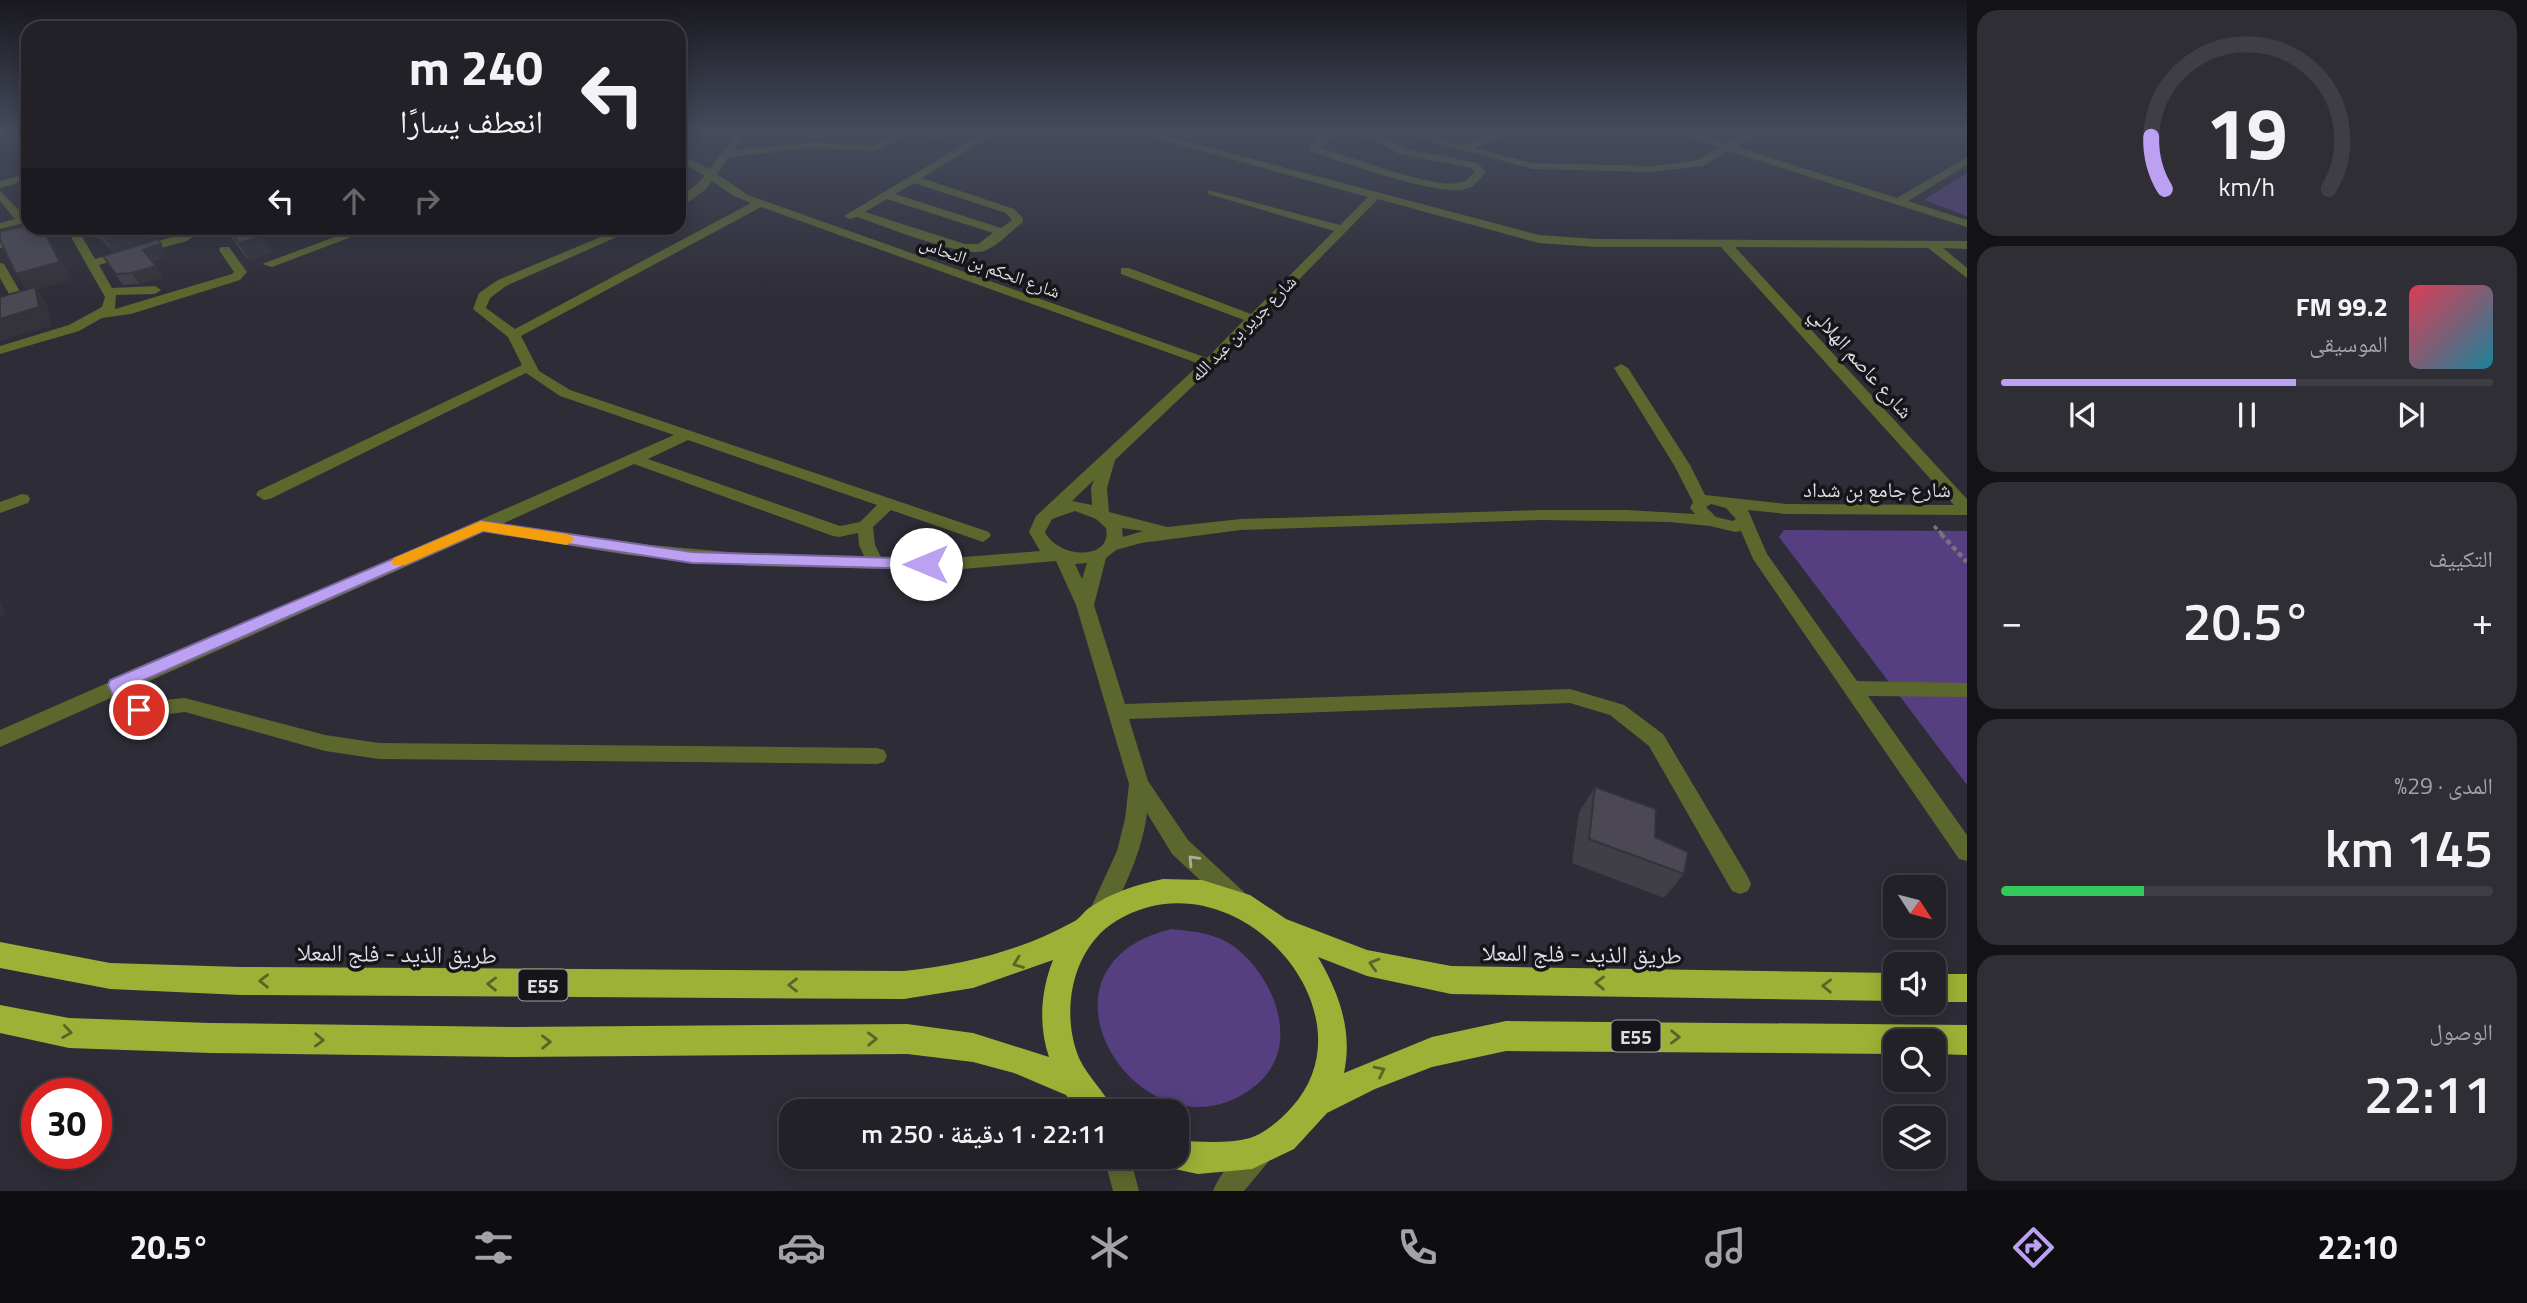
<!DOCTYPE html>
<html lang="ar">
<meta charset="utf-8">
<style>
:root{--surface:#222128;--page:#2e2e34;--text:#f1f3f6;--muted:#a2a3a8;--line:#3f3e45;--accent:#bca0f2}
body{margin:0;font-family:"Titillium Web","Noto Naskh Arabic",sans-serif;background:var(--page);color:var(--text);direction:rtl;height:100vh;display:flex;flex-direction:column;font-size:26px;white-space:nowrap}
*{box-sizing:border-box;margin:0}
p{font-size:23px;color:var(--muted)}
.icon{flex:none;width:38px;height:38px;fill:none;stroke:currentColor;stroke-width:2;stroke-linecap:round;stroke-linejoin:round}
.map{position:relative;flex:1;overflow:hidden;direction:ltr}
.panel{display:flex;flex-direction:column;gap:10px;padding:10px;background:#131216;width:560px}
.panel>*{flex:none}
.guide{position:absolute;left:21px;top:21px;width:665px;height:214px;border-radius:21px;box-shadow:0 4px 18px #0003,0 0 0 2px var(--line);direction:rtl;background:#222128;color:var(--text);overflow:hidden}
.needle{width:46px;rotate:126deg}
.controls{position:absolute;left:1883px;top:875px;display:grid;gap:14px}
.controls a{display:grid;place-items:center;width:63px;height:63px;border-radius:14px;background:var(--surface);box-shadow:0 4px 18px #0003,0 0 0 2px var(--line);font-size:35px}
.speed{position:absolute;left:21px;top:1078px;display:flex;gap:14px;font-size:35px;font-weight:700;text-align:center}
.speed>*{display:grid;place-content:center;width:91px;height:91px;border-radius:50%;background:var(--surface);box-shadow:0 4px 18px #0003,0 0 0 2px var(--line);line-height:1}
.speed .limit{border:10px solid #d22;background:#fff;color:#111}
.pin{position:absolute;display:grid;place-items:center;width:60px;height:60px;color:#fff;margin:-30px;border:4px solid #fff;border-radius:50%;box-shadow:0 2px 7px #0007}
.me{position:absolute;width:77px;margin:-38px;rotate:270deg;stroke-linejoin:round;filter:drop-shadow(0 0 5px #0008)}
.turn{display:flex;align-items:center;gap:24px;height:147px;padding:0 28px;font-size:32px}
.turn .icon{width:91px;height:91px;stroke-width:2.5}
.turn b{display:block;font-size:49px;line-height:60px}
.lanes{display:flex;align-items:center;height:66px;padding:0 28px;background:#0003;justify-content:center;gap:35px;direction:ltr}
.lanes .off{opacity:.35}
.big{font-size:52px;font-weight:600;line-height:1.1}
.panel .widget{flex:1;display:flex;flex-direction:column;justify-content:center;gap:10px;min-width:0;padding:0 24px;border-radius:21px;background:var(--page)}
.panel .dial{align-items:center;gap:0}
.dial svg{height:182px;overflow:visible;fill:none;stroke:var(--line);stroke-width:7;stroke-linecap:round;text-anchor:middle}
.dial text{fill:var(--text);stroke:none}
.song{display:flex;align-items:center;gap:21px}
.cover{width:84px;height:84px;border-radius:10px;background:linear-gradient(135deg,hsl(350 70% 55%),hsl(190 70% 35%))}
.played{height:7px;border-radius:4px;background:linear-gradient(90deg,var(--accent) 60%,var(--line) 60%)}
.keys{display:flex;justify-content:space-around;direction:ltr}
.heat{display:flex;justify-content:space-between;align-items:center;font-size:38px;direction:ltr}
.charge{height:10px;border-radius:5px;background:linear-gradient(90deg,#34c759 29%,var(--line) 0)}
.trip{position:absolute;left:779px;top:1099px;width:410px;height:70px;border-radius:21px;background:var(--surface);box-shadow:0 4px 18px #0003,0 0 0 2px var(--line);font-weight:600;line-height:70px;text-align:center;direction:rtl}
.dock{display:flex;height:112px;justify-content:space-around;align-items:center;background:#0e0d10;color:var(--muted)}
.dock .icon{width:49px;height:49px}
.dock .selected{color:var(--accent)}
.dock b{font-size:32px;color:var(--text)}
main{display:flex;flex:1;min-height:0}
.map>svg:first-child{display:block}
</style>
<main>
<section class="panel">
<div class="widget dial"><svg viewBox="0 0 100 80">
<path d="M14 69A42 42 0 1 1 86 69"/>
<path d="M14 69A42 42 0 0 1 8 46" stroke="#bca0f2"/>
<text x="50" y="56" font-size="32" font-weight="700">19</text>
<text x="50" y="72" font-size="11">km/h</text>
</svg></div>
<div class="widget">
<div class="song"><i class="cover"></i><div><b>99.2 FM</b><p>الموسيقى</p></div></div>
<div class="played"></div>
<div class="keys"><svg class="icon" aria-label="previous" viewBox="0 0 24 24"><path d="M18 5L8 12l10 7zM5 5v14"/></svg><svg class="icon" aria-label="pause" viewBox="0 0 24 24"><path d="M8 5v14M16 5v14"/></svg><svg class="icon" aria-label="next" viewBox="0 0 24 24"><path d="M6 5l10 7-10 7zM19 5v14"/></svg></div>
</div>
<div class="widget"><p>التكييف</p>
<div class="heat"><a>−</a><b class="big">20.5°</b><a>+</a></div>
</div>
<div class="widget"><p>المدى · 29%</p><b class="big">145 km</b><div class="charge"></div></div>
<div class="widget"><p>الوصول</p><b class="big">22:11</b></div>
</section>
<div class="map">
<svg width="1967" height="1191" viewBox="0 0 1967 1191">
<rect width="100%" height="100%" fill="#2e2c36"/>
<!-- green -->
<path fill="#553f81" d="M1967 173V216L1924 200Z
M1784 530 1967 531V785L1779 537Z
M1171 929C1192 931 1214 933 1232 945 1274 975 1304 1047 1255 1086 1147 1172 1011 969 1171 929Z"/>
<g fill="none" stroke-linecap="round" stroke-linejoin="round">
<!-- path-far1 -->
<path stroke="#75737c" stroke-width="3.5" stroke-dasharray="4.5 2.5" stroke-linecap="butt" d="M1934 526 1943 535"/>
<!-- path -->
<path stroke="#75737c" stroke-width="4.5" stroke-dasharray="5 3.5" stroke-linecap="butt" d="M1941 534 1967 562"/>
<!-- minor -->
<path fill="#5c672d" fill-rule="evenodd" d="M737 132H747L734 150 812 142 874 145 901 132H914L876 151 812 148 729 157 717 174 748 195 1207 358 1244 320 1121 274V268H1129L1251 314 1334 231 1208 194V190L1340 225 1368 197 1133 132H1150L1539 235 1597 239 1967 241V249L1943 248 1967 268V278L1928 248 1735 247 1967 499V515L1786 514 1748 510 1767 554 1857 681 1967 683V697L1868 696 1967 835V861L1959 859 1753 559 1741 531 1735 532 1710 526 1669 522 1542 520 1241 530 1141 543 1116 550 1106 558 1094 605 1125 704 1570 689 1624 705 1663 734 1748 877 1751 884 1748 891 1740 894 1732 891 1649 746 1610 715 1570 703 1129 719 1148 781 1188 840 1244 892 1247 899 1244 906 1236 909 1228 906 1172 854 1147 813C1142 852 1125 887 1107 921L1099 924 1091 921 1088 914 1117 851 1125 819 1129 784 1076 605 1056 561 951 570 752 566 628 555 484 532 129 690 132 699 140 702 185 698 325 735 379 743 877 748 884 750 887 756 884 762 877 764 379 759 325 751 185 712 139 718 118 709 113 697 0 747V730L674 435 560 396 526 373 270 499 264 500 256 495 258 491 522 365 508 337 473 309 479 293 498 280 622 228H637L506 286 490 298 486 308 515 329 751 203 732 195 712 181 706 189 679 209V200L705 176 679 161V154L710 169ZM1378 199 1539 243 1597 247H1721L1954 505 1786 504 1705 495 1690 465 1628 368 1621 364 1614 368 1674 465 1693 502 1690 508 1695 514 1627 510H1542L1241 519 1167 527 1109 512 1107 488 1115 460 1214 366ZM761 207 1200 364 1036 516 1029 532 1040 551 951 558 881 557 875 545 873 527 891 510 983 542 991 536 989 532 570 390 539 371 521 336ZM688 440 877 505 860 522 840 526 648 459ZM634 464 833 536 839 537 858 533 859 545 864 556 752 554 628 543 502 524ZM1094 480 1091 488 1092 505 1072 501ZM1711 504 1726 508 1736 519 1733 521 1716 517 1706 507ZM1075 511 1096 519 1106 528C1113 561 1058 559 1045 532L1052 519ZM1122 528 1143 531 1123 537ZM1087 563 1082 579 1075 564Z
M922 132H935L942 137 937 140Z
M984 132H997L922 178 1014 209 1023 218V222C1011 231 998 246 984 251 963 258 881 225 857 217L850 219 844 216ZM914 183 1006 213 1012 220 1001 228 895 194ZM887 199 993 233 978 244H965L865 212Z
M1326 132H1337L1321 148C1349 156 1438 191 1462 182 1467 181 1471 175 1475 172L1471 168 1399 154 1375 140 1349 132H1368L1383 136 1406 149 1478 163 1486 172C1482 177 1476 184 1471 187 1445 201 1343 161 1312 152L1310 146Z
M1398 132C1417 132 1454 146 1465 144 1481 142 1492 132 1509 132L1475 148 1532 163 1652 166 1695 161 1720 148 1675 132H1691L1727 144 1749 132H1762L1737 147 1897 198 1967 157V165L1908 201 1967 220V227L1729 151 1702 166 1652 172 1532 169Z
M28 173V180L0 188V181Z
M0 191 25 216H28V222L0 229V223L15 219 0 201Z
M51 228H77L95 259 179 235 193 228H205L187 241 99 265 112 288 155 286 161 290 155 294 116 295 115 309 232 274 234 272 219 250 221 247H229L247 272 240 280 131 314 102 318 79 331 0 354V346L69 325 102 307 105 297 67 230 0 248V240Z
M359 228H375L272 267 262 264Z
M0 263 4 264 22 295 0 310V300L9 294 0 278Z
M22 494 28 495 30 499 28 503 0 513V502Z
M1260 1139 1269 1143 1273 1152 1269 1161 1244 1191H1213C1220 1173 1242 1146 1260 1139Z
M1104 1157H1130L1139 1191H1113Z"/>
<!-- highway -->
<path fill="#9db136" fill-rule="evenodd" d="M1163 879 1202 880 1250 895 1286 919 1367 950 1451 966 1895 973V1001L1451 994 1367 976 1318 957C1339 993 1353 1031 1344 1073L1432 1037 1506 1021 1967 1025V1055L1934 1054V1041H1895V1054L1506 1051 1432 1067 1375 1089 1327 1113 1294 1149 1252 1169 1198 1174 1165 1167 1160 1157H1176V1140C1201 1142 1226 1144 1250 1138 1266 1133 1281 1119 1292 1107 1378 1012 1234 849 1116 921 1072 948 1060 1012 1079 1058 1088 1078 1106 1092 1113 1111H1078L1066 1095 1014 1073 973 1062 907 1054 516 1057 210 1053 69 1048 0 1033V1005L69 1018 210 1023 516 1027 907 1024 973 1033 1049 1057C1038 1025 1041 990 1053 960L973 988 904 999 241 995 110 989 0 968V942L110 963 241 967 904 971C964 965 1020 951 1073 922 1080 919 1083 912 1089 908 1112 892 1136 885 1163 879Z
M1934 974H1967V1002H1934Z"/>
</g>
<!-- wall -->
<path fill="#403e47" d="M89 228H175L177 231 113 251Z
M224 228H257L272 253 248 260Z
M167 255 152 261 163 277 139 284 123 285 103 256Z
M1595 787 1655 837 1684 874 1664 898 1572 863 1579 812Z"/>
<!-- shaded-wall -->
<path fill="#34323a" d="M42 228 50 240 72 280 37 289 48 305 51 326 0 341V319L28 292 16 274Z
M122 228H175L177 231 113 251 102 234Z
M339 228H355L341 232Z
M263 236 272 253 248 260 239 243Z
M161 244 167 255 150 261 143 250Z
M156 266 163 277 139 284 132 273Z
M0 600 5 615 0 617Z"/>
<!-- building -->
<path fill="#4b4853" stroke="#34323a" stroke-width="2" d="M28 225V228H42L60 262 16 274 0 240V232Z
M96 228H122L102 234Z
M227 228H257L263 236 239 243Z
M158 239 161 244 143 250 156 266 132 273 116 274 103 256Z
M35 287 39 307 0 319V297Z
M1595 787 1656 809 1655 837 1688 852 1684 874 1589 839Z"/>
<!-- one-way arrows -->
<defs><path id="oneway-chevron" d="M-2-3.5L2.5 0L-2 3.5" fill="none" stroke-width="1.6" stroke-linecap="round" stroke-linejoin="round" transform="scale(1.75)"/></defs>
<use stroke="#aaad9a" href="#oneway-chevron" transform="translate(1193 860) rotate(-134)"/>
<g stroke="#5a6328">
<use href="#oneway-chevron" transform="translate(1018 963) rotate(159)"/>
<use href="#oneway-chevron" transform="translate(1374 964) rotate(-164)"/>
<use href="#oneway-chevron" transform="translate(264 981) rotate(-179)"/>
<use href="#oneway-chevron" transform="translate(1600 983) rotate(-179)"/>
<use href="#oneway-chevron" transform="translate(492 984) rotate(-179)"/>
<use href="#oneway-chevron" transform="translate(793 985) rotate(-180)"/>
<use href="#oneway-chevron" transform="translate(1827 986) rotate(-179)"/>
<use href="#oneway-chevron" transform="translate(67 1032) rotate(8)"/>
<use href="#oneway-chevron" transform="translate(1675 1037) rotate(1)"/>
<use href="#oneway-chevron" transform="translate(872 1039) rotate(-1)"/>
<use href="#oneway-chevron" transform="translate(319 1040) rotate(1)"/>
<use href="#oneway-chevron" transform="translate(546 1042) rotate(-1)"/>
<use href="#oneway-chevron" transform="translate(1380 1071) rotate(-26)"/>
</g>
<!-- sky -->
<linearGradient id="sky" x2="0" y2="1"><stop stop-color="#19181e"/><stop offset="0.44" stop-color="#464b5d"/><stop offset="1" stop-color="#464b5d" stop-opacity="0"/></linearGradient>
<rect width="1967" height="299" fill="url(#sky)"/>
<!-- route -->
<path fill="#bca0f2" stroke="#7a689d" stroke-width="2" d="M481 521 692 552 926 559 934 564 926 569 692 563 483 531 126 688 132 699 145 705 148 710 145 715C124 722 115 700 108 685L110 680Z"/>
<!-- slow -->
<path fill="#f59e0b" d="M481 521 567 534 575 539 567 545 483 531 405 565H394L391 562 394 558Z"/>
<g text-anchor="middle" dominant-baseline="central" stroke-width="7" stroke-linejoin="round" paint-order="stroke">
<!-- far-street labels -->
<g font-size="18" fill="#dedce3" stroke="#16151a">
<text transform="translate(990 267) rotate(20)">شارع الحكم بن النحاس</text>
<text transform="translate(1243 328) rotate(-45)">شارع جرير بن عبد الله</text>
</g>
<!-- shield labels -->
<g fill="#16151a" stroke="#a2a0a7" stroke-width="2">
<rect x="518.5" y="969.5" width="49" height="31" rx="5"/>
<rect x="1611.5" y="1020.5" width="49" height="31" rx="5"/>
</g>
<g font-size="19" font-weight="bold" fill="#dedce3">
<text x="543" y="985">E55</text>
<text x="1636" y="1036">E55</text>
</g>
<!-- street labels -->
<g font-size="21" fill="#dedce3" stroke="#16151a">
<text transform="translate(1862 362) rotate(48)">شارع عاصم الهلالي</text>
<text x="1877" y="489">شارع جامع بن شداد</text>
</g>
<!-- near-street labels -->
<g font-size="24" fill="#dedce3" stroke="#16151a">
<text transform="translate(397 953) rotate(1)">طريق الذيد - فلج المعلا</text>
<text transform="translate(1582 953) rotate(1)">طريق الذيد - فلج المعلا</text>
</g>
</g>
</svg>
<div class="controls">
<a><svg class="needle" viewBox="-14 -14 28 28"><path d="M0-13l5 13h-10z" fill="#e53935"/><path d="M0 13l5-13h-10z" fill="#a2a3a8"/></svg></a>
<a><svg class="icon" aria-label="sound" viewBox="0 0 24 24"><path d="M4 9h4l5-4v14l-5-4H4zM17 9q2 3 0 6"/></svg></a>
<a><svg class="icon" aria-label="search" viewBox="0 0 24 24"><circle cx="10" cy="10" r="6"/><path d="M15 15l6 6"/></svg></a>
<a><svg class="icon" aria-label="layers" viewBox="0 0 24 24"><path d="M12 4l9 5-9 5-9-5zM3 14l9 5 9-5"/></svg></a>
</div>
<div class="speed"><div class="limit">30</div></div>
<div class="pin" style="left:139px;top:710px;background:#d93025"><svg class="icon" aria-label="arrive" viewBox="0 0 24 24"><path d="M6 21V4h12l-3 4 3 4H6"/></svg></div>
<svg class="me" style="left:926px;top:564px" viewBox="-20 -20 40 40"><circle r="19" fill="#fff"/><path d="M0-13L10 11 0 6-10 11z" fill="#bca0f2"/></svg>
<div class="trip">22:11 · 1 دقيقة · 250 m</div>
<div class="guide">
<div class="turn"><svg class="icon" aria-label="left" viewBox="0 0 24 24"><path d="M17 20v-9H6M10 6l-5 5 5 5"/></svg><div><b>240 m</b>انعطف يسارًا</div></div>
<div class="lanes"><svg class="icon" aria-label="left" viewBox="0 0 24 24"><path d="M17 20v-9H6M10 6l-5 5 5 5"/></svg><svg class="icon off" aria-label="ahead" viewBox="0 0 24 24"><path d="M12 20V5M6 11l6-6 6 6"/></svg><svg class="icon off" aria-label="right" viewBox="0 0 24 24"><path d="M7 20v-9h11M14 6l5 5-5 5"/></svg></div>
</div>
</div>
</main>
<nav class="dock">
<b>22:10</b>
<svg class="icon selected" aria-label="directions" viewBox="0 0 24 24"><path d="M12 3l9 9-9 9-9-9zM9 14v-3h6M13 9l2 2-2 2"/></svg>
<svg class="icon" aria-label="music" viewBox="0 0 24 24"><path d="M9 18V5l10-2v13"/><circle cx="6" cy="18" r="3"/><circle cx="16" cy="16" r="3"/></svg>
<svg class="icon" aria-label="phone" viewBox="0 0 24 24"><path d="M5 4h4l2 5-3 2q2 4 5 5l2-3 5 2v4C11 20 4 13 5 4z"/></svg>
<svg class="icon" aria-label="climate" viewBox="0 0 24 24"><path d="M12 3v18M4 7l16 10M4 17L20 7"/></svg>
<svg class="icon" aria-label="car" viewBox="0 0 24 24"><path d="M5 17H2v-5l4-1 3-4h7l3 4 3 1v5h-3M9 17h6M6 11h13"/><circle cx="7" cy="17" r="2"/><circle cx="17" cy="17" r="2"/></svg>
<svg class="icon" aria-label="filters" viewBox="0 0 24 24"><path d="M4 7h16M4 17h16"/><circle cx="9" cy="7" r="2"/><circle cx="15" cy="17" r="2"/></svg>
<b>20.5°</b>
</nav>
